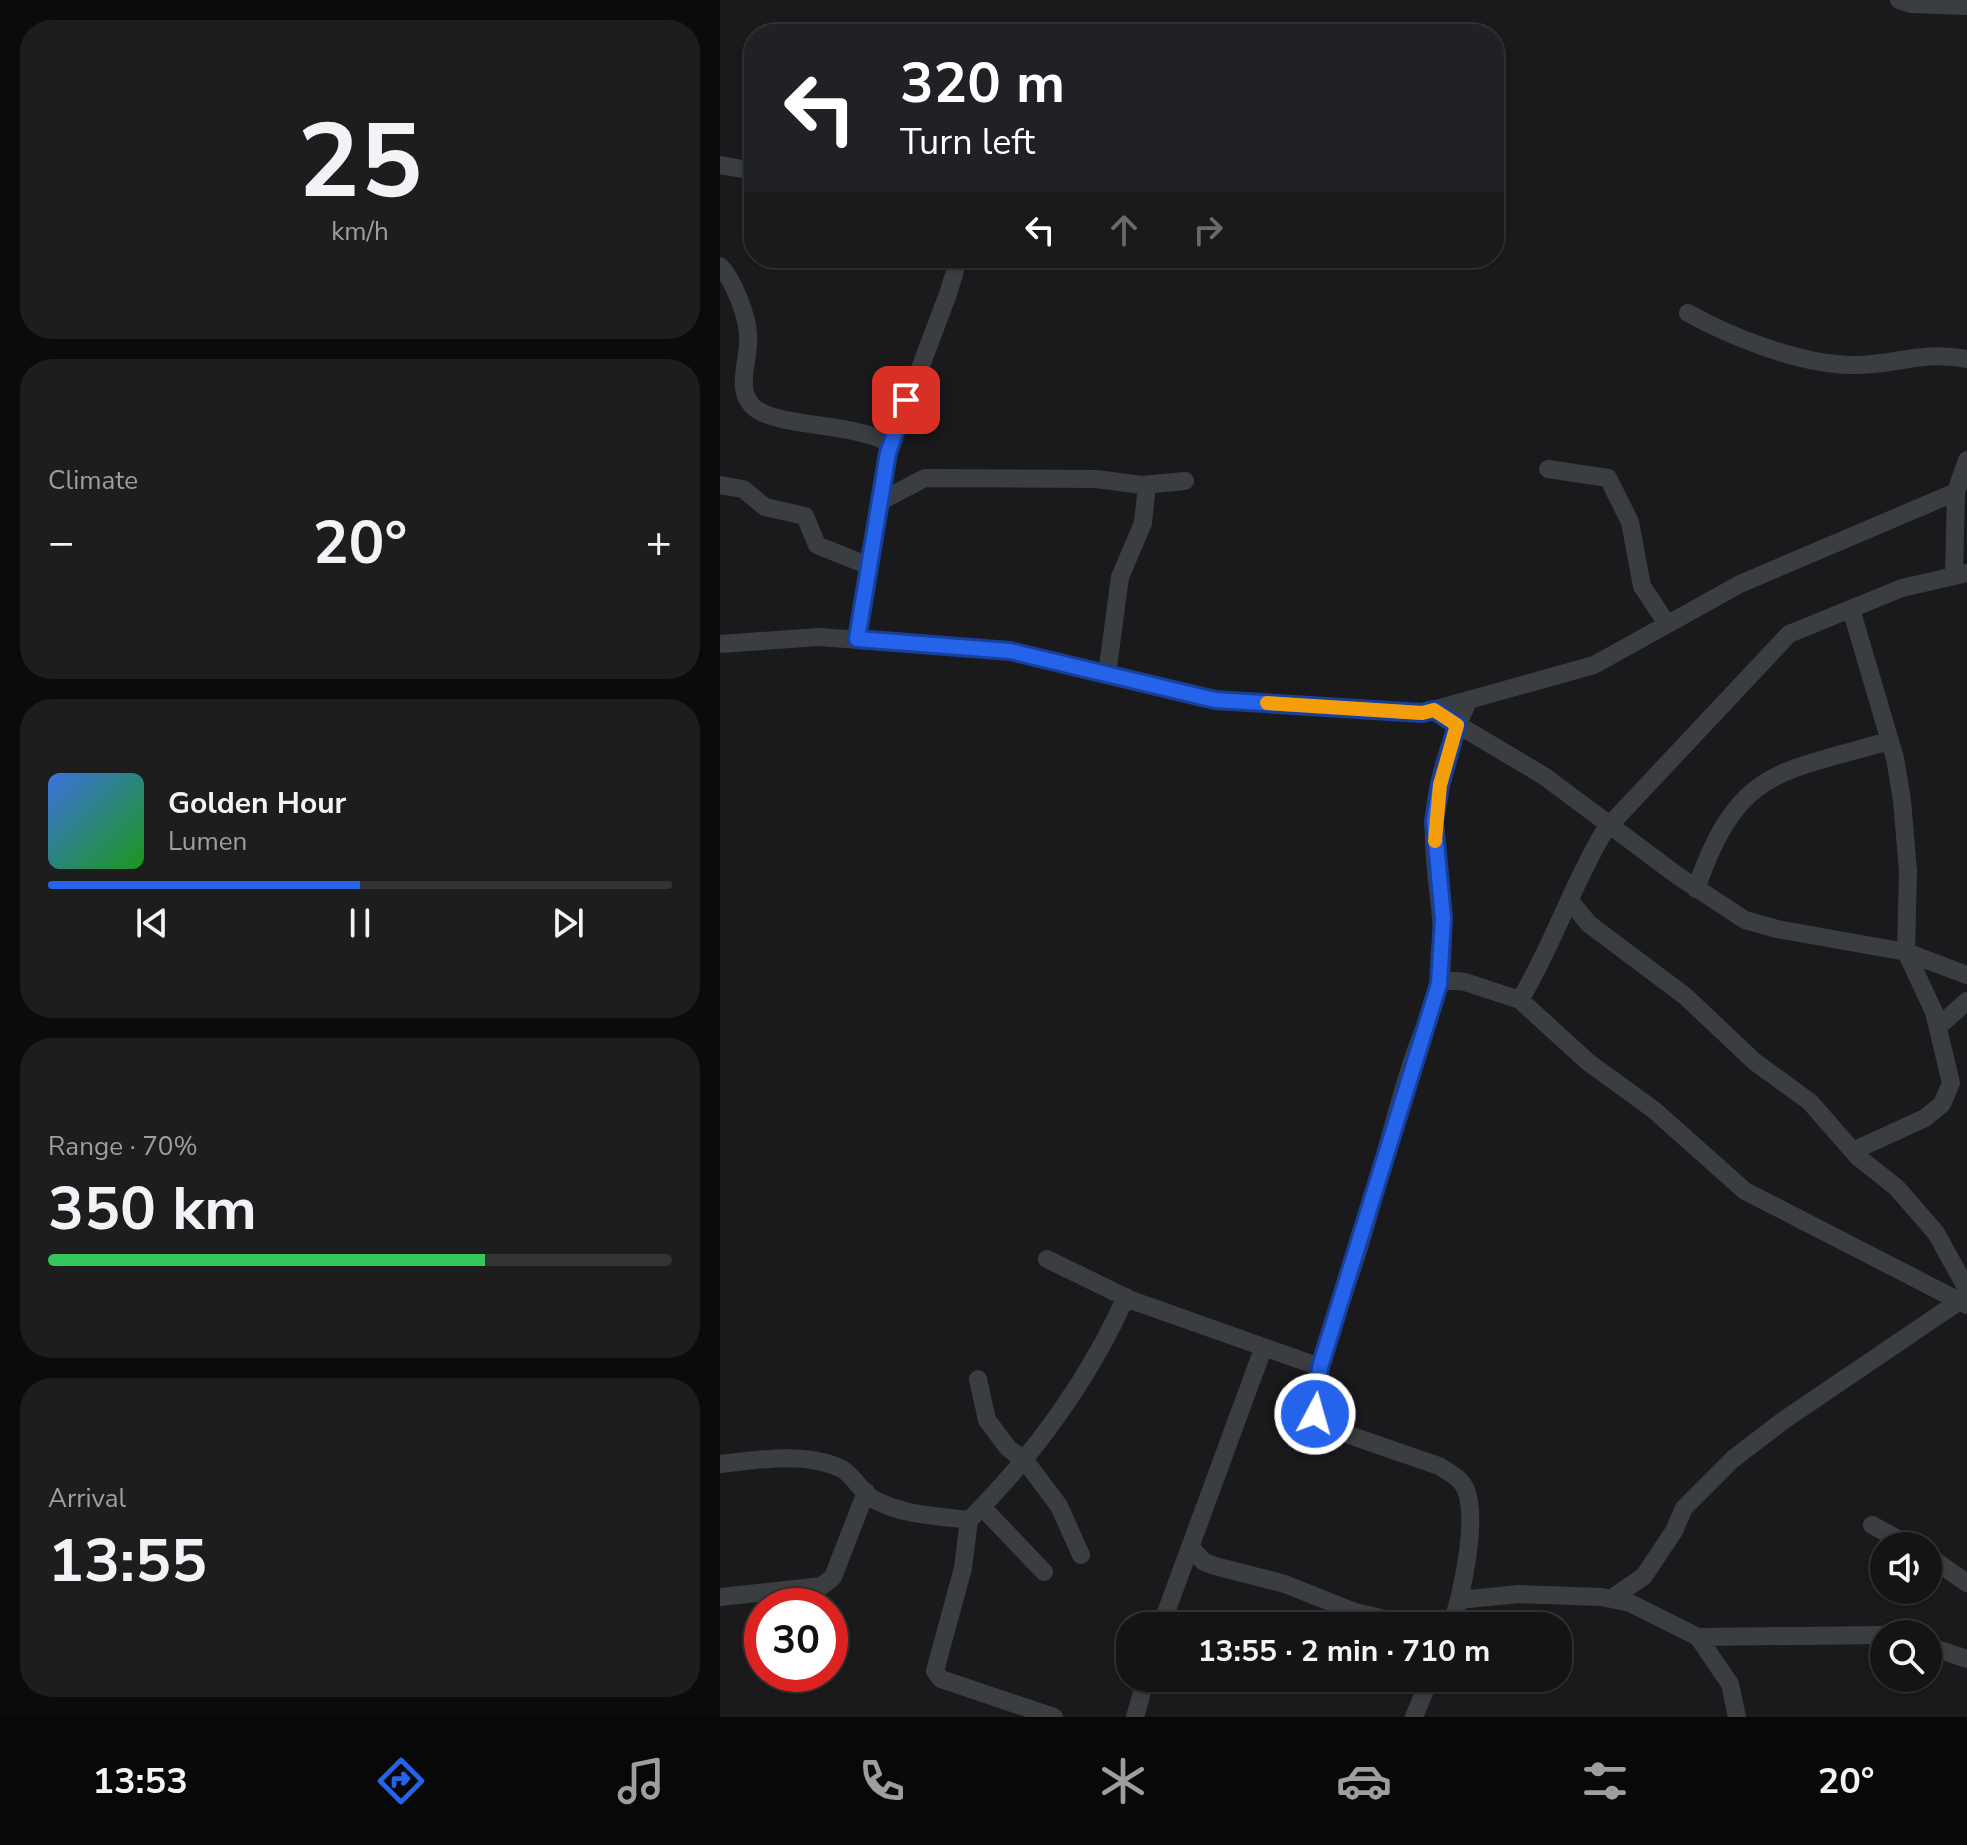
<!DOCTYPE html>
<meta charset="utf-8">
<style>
:root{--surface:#141415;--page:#1d1d1e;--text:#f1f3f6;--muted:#9d9ea0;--line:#333334;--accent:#2563eb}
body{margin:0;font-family:"Nunito Sans",sans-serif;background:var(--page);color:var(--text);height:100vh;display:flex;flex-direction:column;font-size:30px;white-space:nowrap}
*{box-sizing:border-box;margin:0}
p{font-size:26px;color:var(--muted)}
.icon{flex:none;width:44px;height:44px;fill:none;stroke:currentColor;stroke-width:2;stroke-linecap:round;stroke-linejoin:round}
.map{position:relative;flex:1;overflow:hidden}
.side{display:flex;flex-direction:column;gap:20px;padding:20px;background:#0b0b0c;width:720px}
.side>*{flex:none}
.guide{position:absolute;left:24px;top:24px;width:760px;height:244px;border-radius:32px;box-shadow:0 2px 6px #0004,0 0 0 2px var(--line);background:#202124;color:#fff;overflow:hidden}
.fabs{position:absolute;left:1150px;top:1532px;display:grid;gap:16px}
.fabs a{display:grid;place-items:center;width:72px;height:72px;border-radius:50%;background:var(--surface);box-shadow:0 2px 6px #0004,0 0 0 2px var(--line);font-size:40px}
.speed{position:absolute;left:24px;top:1588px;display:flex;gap:16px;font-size:40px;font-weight:700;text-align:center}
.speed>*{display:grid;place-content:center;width:104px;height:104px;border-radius:50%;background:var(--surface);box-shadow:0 2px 6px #0004,0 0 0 2px var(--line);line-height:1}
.speed .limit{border:12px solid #d22;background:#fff;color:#111}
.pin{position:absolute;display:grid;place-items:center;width:68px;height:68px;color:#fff;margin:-34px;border-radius:16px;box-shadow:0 4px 12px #0006}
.me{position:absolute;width:88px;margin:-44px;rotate:6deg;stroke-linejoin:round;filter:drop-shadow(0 0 6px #0008)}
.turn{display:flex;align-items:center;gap:28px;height:168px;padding:0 24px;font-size:36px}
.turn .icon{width:104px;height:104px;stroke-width:2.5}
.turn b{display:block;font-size:56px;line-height:68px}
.lanes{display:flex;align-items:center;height:76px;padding:0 24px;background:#0003;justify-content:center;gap:40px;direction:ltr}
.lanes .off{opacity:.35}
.big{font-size:60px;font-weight:700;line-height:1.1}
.side .widget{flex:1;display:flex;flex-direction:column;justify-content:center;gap:12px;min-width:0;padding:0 28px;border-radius:32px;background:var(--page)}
.side .dial{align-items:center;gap:0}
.dial b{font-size:104px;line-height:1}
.song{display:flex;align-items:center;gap:24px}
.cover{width:96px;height:96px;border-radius:12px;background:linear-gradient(135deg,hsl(220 70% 55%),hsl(120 70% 35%))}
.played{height:8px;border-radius:4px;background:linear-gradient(90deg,var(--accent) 50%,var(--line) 50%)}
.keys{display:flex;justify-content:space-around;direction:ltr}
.heat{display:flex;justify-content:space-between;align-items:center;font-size:44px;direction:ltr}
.charge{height:12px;border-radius:6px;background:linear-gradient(90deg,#34c759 70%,var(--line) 0)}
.trip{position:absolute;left:396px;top:1612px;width:456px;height:80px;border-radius:32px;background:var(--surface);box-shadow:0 2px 6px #0004,0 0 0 2px var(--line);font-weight:700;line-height:80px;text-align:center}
.dock{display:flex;height:128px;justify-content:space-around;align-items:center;background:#080808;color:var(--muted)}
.dock .icon{width:56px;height:56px}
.dock .selected{color:var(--accent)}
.dock b{font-size:36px;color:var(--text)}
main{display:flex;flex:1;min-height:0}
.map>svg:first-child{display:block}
</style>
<main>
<section class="side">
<div class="widget dial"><b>25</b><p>km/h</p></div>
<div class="widget"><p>Climate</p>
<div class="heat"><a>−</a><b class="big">20°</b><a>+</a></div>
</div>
<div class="widget">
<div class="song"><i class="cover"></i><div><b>Golden Hour</b><p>Lumen</p></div></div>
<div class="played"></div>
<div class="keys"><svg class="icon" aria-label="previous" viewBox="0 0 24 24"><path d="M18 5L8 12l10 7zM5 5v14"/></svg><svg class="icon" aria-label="pause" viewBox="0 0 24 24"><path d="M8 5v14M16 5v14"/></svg><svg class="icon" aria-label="next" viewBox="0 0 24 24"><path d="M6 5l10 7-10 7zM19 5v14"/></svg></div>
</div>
<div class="widget"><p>Range · 70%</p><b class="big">350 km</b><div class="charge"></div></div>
<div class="widget"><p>Arrival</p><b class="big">13:55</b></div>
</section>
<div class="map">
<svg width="1247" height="1717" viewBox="0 0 1247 1717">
<rect width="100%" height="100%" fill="#1a1a1c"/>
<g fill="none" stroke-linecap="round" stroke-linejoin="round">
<!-- minor -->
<path stroke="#3b3e41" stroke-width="18" d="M1179 0 1191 4 1247 6
M0 165 34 171
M0 266C13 279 27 315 28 334 31 358 12 391 36 409 63 428 132 422 171 444
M968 313C1013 338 1080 364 1131 365 1175 366 1200 350 1247 359
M828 469 888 478 910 522 922 586 947 624
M0 485 23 489 45 507 85 516 97 545 149 566
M159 502 205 478 376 479 422 485 465 481
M1234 576 1236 492 1247 460
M1131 609 1175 758 1182 800 1188 871 1186 952 1214 1012 1231 1083 1222 1104 1205 1118 1133 1151
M137 639 168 453 228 294 235 271 233 258
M0 644 99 637 290 651 495 700 702 713 874 665 1020 584 1236 492
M387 674 400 577 423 523 427 485
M728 719 824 776 958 876 1025 920 1057 929 1186 952 1247 975
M976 889C1018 768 1058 773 1169 741
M850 901 869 924 965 996 1035 1062 1090 1102 1138 1157 1177 1188 1216 1233 1247 1289
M719 979 745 982 800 1000 868 1062 934 1110 1025 1191 1247 1305
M800 1000C833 945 852 885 885 830L1069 634 1182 588 1247 573
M1219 1026 1247 1001
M327 1259 411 1300 600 1367
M258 1379 267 1420 288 1448 306 1462 339 1506 361 1555
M0 1464C38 1460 86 1451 122 1469 134 1476 141 1492 153 1499 182 1515 216 1516 249 1520 315 1454 367 1383 406 1297
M262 1507 324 1572
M249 1520 243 1568 215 1671 221 1679 334 1717
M1152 1525 1191 1546
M470 1547 484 1562 495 1566 565 1584 635 1612 695 1626
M1208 1556 1247 1583
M0 1597 102 1586 113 1577 146 1492
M891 1599 924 1576 954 1531 964 1508 1013 1459 1064 1420 1238 1302
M739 1600 799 1594 882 1597 910 1603 978 1637 1164 1635
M441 1626 543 1349
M731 1626C742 1594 758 1522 746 1490 742 1479 729 1472 719 1466L606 1427 595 1414C594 1363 618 1311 634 1263 656 1197 670 1130 691 1065 699 1038 713 1012 719 985 730 929 711 876 714 822 716 781 731 736 749 700
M978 1637 1010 1684 1017 1717
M1208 1646 1247 1659
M415 1717 426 1678
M694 1717 710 1678"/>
</g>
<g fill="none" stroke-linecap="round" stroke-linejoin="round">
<defs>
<path id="route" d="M186 400 168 453 137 639 290 651 495 700 702 713 714 710 737 725 720 785 714 821 723 919 719 984 600 1367 595 1414"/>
</defs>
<!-- route casing -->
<use href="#route" stroke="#184099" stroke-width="20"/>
<!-- route -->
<use href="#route" stroke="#2563eb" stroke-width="14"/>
<!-- slow -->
<path stroke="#f59e0b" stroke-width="14" d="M547 703 702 713 714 710 737 725 720 785 715 841"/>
</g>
</svg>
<div class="fabs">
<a><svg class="icon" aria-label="sound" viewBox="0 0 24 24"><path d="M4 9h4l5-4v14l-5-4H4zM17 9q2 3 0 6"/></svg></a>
<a><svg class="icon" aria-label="search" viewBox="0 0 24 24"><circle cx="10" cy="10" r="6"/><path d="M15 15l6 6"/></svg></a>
</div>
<div class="speed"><div class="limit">30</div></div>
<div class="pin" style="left:186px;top:400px;background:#d93025"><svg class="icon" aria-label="arrive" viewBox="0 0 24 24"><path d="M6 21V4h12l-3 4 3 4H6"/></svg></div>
<svg class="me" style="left:595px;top:1414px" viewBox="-20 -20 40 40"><circle r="17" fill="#2563eb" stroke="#fff" stroke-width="3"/><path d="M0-11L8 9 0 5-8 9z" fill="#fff"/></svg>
<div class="trip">13:55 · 2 min · 710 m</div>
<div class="guide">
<div class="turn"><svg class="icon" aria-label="left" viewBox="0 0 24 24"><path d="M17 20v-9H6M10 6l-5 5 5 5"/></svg><div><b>320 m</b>Turn left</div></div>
<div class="lanes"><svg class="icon" aria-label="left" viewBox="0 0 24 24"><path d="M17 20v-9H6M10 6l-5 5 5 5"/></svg><svg class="icon off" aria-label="ahead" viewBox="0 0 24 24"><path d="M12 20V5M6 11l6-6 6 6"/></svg><svg class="icon off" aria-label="right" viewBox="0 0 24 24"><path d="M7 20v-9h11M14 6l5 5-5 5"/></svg></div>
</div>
</div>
</main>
<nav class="dock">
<b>13:53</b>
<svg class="icon selected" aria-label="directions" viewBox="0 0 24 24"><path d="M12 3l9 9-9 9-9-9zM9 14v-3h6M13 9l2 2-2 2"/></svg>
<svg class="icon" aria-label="music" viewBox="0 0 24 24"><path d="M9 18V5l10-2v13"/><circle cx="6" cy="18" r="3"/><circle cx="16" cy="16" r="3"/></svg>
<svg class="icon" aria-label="phone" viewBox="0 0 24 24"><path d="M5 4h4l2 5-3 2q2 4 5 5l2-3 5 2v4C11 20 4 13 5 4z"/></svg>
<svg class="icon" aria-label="climate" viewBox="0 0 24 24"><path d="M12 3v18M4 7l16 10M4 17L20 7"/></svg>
<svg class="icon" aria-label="car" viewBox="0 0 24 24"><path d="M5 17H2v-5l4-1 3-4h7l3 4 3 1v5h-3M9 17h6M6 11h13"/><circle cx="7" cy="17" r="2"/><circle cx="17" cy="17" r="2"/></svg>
<svg class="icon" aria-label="filters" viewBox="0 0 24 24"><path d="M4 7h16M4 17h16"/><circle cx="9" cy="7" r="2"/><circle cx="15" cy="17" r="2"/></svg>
<b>20°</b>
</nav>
